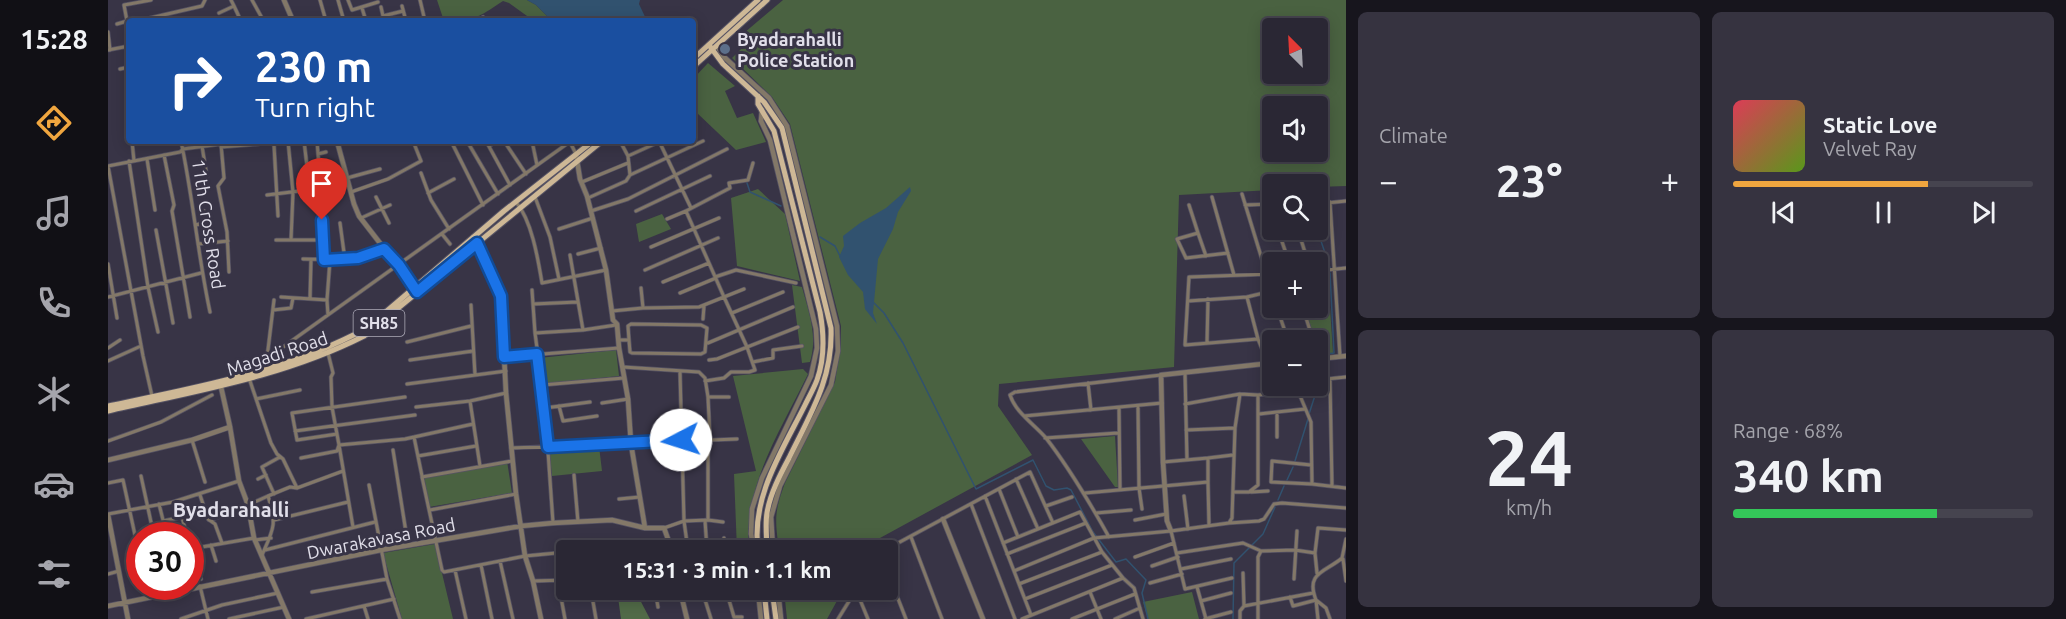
<!DOCTYPE html>
<meta charset="utf-8">
<style>
:root{--surface:#2a2734;--page:#363340;--text:#f1f3f6;--muted:#a5a5ac;--line:#46444f;--accent:#f0a63f}
body{margin:0;font-family:Ubuntu,sans-serif;background:var(--page);color:var(--text);height:100vh;display:flex;flex-direction:column;font-size:22px;white-space:nowrap}
*{box-sizing:border-box;margin:0}
p{font-size:20px;color:var(--muted)}
.icon{flex:none;width:33px;height:33px;fill:none;stroke:currentColor;stroke-width:2;stroke-linecap:round;stroke-linejoin:round}
.map{position:relative;flex:1;overflow:hidden}
.drawer{display:flex;flex-direction:column;gap:12px;padding:12px;background:#17151d;width:720px}
.drawer>*{flex:none}
.banner{position:absolute;left:18px;top:18px;width:570px;height:126px;border-radius:6px;box-shadow:0 3px 15px #0003,0 0 0 2px var(--line);background:#1a4fa0;color:#fff;overflow:hidden}
.needle{width:39px;rotate:336deg}
.tools{position:absolute;left:1154px;top:18px;display:grid;gap:12px}
.tools a{display:grid;place-items:center;width:66px;height:66px;border-radius:6px;background:var(--surface);box-shadow:0 3px 15px #0003,0 0 0 2px var(--line);font-size:30px}
.speed{position:absolute;left:18px;top:522px;display:flex;gap:12px;font-size:30px;font-weight:700;text-align:center}
.speed>*{display:grid;place-content:center;width:78px;height:78px;border-radius:50%;background:var(--surface);box-shadow:0 3px 15px #0003,0 0 0 2px var(--line);line-height:1}
.speed .limit{border:9px solid #d22;background:#fff;color:#111}
.pin{position:absolute;display:grid;place-items:center;width:51px;height:51px;color:#fff;margin:-62px -26px;border-radius:50% 50% 50% 0;rotate:-45deg;box-shadow:0 0 6px #0007}
.pin .icon{rotate:45deg}
.me{position:absolute;width:66px;margin:-33px;rotate:265deg;stroke-linejoin:round;filter:drop-shadow(0 0 4px #0008)}
.turn{display:flex;align-items:center;gap:21px;height:126px;padding:0 30px;font-size:27px}
.turn .icon{width:78px;height:78px;stroke-width:2.5}
.turn b{display:block;font-size:42px;line-height:51px}
.big{font-size:45px;font-weight:600;line-height:1.1}
.drawer .widget{flex:1;display:flex;flex-direction:column;justify-content:center;gap:9px;min-width:0;padding:0 21px;border-radius:9px;background:var(--page)}
.drawer .dial{align-items:center;gap:0}
.dial b{font-size:78px;line-height:1}
.song{display:flex;align-items:center;gap:18px}
.cover{width:72px;height:72px;border-radius:9px;background:linear-gradient(135deg,hsl(350 70% 55%),hsl(90 70% 35%))}
.played{height:6px;border-radius:3px;background:linear-gradient(90deg,var(--accent) 65%,var(--line) 65%)}
.keys{display:flex;justify-content:space-around;direction:ltr}
.heat{display:flex;justify-content:space-between;align-items:center;font-size:33px;direction:ltr}
.charge{height:9px;border-radius:4px;background:linear-gradient(90deg,#34c759 68%,var(--line) 0)}
.drawer .tiles{flex:1;display:grid;gap:12px;grid-template-columns:repeat(2,1fr)}
.trip{position:absolute;left:448px;top:540px;width:342px;height:60px;border-radius:6px;background:var(--surface);box-shadow:0 3px 15px #0003,0 0 0 2px var(--line);font-weight:600;line-height:60px;text-align:center}
main{display:flex;flex:1;min-height:0}
.tabs{display:flex;flex-direction:column;width:108px;justify-content:space-around;align-items:center;background:#111015;color:var(--muted)}
.tabs .icon{width:42px;height:42px}
.tabs .on{color:var(--accent)}
.tabs b{font-size:27px;color:var(--text)}
.map>svg:first-child{display:block}
</style>
<main>
<nav class="tabs">
<b>15:28</b>
<svg class="icon on" aria-label="directions" viewBox="0 0 24 24"><path d="M12 3l9 9-9 9-9-9zM9 14v-3h6M13 9l2 2-2 2"/></svg>
<svg class="icon" aria-label="music" viewBox="0 0 24 24"><path d="M9 18V5l10-2v13"/><circle cx="6" cy="18" r="3"/><circle cx="16" cy="16" r="3"/></svg>
<svg class="icon" aria-label="phone" viewBox="0 0 24 24"><path d="M5 4h4l2 5-3 2q2 4 5 5l2-3 5 2v4C11 20 4 13 5 4z"/></svg>
<svg class="icon" aria-label="climate" viewBox="0 0 24 24"><path d="M12 3v18M4 7l16 10M4 17L20 7"/></svg>
<svg class="icon" aria-label="car" viewBox="0 0 24 24"><path d="M5 17H2v-5l4-1 3-4h7l3 4 3 1v5h-3M9 17h6M6 11h13"/><circle cx="7" cy="17" r="2"/><circle cx="17" cy="17" r="2"/></svg>
<svg class="icon" aria-label="filters" viewBox="0 0 24 24"><path d="M4 7h16M4 17h16"/><circle cx="9" cy="7" r="2"/><circle cx="15" cy="17" r="2"/></svg>
</nav>
<div class="map">
<svg width="1238" height="619" viewBox="0 0 1238 619">
<rect width="100%" height="100%" fill="#383446"/>
<!-- green -->
<path fill="#4a6241" fill-rule="evenodd" d="M329 0H419L428 5 444 21H426L401 3 395 1C369 18 367 21 336 21Z
M675 0H1238V186L1209 187V184H1164V190L1071 195 1066 367 891 384 890 406 924 455 761 544 757 550H671C667 520 666 512 677 483L727 382 733 344V326L682 124 664 97 624 58 634 48 629 39ZM1164 28H1209V74H1164ZM1164 106H1209V152H1164Z
M600 63 627 86 617 91 629 118 645 113 658 142 628 150 588 112 585 106V79Z
M650 189 677 214 692 281 629 266 623 198Z
M554 214 563 229 531 242 528 224Z
M1220 277 1225 353 1211 354 1209 340H1207L1197 308H1209V278Z
M684 285 694 287C701 313 710 336 702 362L694 363Z
M508 350 511 376 434 384 431 358Z
M695 369 700 374C673 430 635 486 641 550H629L626 474 648 471 625 376Z
M1007 436 1010 487H1007L973 439Z
M491 446 494 471 444 476 441 449Z
M399 461 404 493 321 507 316 475Z
M327 544 345 619H294L275 553Z
M676 590H735L719 619H679Z
M1084 592 1091 619H1040L1035 602Z"/>
<!-- forest -->
<path fill="#526b48" d="M525 592 531 598 542 619H513L510 597Z"/>
<!-- water -->
<path fill="#31526f" d="M419 0H532L531 4 539 21H444L428 5Z
M802 187 803 191 790 212 785 229 770 259 765 313 769 324 757 309 755 292 740 275 731 257 736 246 735 236 752 223 778 208Z"/>
<g fill="none" stroke-linecap="round" stroke-linejoin="round">
<!-- stream -->
<path stroke="#31526f" stroke-width="1.5" d="M1191 182 1192 184
M639 183 642 192 673 206
M1209 229 1222 268
M712 237 727 246 732 256
M764 301 776 313 795 343 868 489 925 460 938 486 946 490 959 488 963 490 985 532 1008 562 1018 559 1038 580 1034 593 1040 619
M1212 355 1226 353 1222 273
M1212 362V378
M1201 414 1211 383
M1187 461 1200 419
M1179 480 1185 467
M1170 500 1176 486
M1125 619 1126 563 1155 534 1167 507"/>
<defs>
<path id="minor" d="M123 0 126 6
M144 0 154 18
M212 0 218 21
M230 0 236 21
M240 0 244 10 270 2
M312 0 317 21
M294 6 298 21
M273 7 275 16
M254 8 258 21
M111 13 126 6 133 21
M375 17 377 21
M19 21 16 5 43 0
M29 21 94 6 97 0
M146 21 154 18 155 21
M277 21 275 16 295 11
M309 21 316 19
M9 24 19 21 21 23
M0 32 2 50
M0 50 21 46
M12 69 21 67
M21 86 19 98 21 123
M24 141 26 161
M73 141C85 198 90 256 102 312
M180 141 185 192 183 240
M196 141 202 191
M209 141 213 190 216 260
M343 141 375 205
M359 141 390 194
M378 141 402 185
M396 141 418 174
M424 141 429 165
M512 141 520 156 522 175
M551 141 583 208
M462 142 468 154
M166 145 170 216
M94 146 99 177
M381 146 389 141
M113 147 151 144
M210 154 218 152
M56 155 66 205 64 211 82 317
M520 156 551 142
M39 159 47 210
M21 161 40 287 50 332
M0 166 72 152 75 149 113 144 116 178 110 186 119 232 121 272
M0 166 35 356 44 396
M313 173 323 200 341 229
M239 178 272 169
M474 182 520 163
M243 192 280 179 313 161 305 141
M320 193 346 179
M1134 194 1164 292
M159 195 240 185
M268 197 281 223
M427 197 442 237 451 279
M1104 197 1126 275
M480 198 518 181 522 175 595 141
M408 202C424 221 430 259 434 283L498 270
M1222 202 1232 356
M1162 204 1164 210
M1209 204 1238 201
M1081 205 1090 233 1069 239 1078 258 1120 253
M1137 205 1164 204
M483 211 520 199 619 149
M528 211 602 176
M253 218 282 205
M559 219 578 211
M232 223 237 260
M88 225 98 222 96 211
M451 229 485 218
M48 230 65 323
M1170 230 1181 262
M1190 230 1200 262
M1090 233 1098 256
M334 234 342 244
M168 240H215
M90 244 120 241
M543 247 611 218
M470 254 493 248
M462 255 475 330
M195 259C229 260 243 260 276 249
M0 264 9 318
M537 270 610 238
M1209 271 1238 268
M607 277 628 270 688 283
M555 282 601 263
M533 288 535 308
M424 290 427 333 437 408 445 523
M572 293 608 278
M0 297 93 273
M173 297 219 300 220 315
M1139 297 1150 339 1160 364
M202 299 203 260
M219 300 222 260
M1080 301 1139 297 1164 291
M425 304 470 302
M363 305 367 375
M1169 308 1180 340
M1195 308 1205 340
M165 310 183 308 185 298
M504 311 535 308 591 307 616 297 578 211 622 188 621 183 640 180 645 163
M624 313 675 292
M595 319 596 306
M427 333 475 330 508 325
M1150 339 1077 345 1081 277 1164 274
M511 340H521L522 352 524 353 593 354 597 352 599 328 593 325 523 324 520 326 521 340
M299 342 363 326
M600 343 685 307
M1099 343 1100 299
M0 348 12 340
M396 357 511 348
M159 358 166 300
M302 360 365 351
M601 360 609 359 690 327
M0 361 33 346
M645 362 665 358V350L694 346
M515 367 591 372 597 378 600 397 602 438 600 455V520L576 521 556 528
M572 372 576 521 580 550
M148 373V367L150 365 463 141
M1077 373 1079 460
M141 378 163 443 169 454 175 459 189 488 182 487 160 496C169 525 166 528 154 555
M1209 380 1238 377
M1222 380 1224 486
M597 381 616 378 623 372H641L647 370 639 347 616 297 636 289
M980 383 983 410
M299 384 398 371
M434 385 516 378
M1190 391 1203 422 1204 484 1238 488
M600 397H621
M148 399 192 390
M362 401 372 466
M494 403 520 399
M1077 404 1132 394 1150 395 1190 391 1193 388 1192 386
M451 406 455 421 489 416
M1030 406 1031 488 1034 509
M308 407 362 401 398 393
M437 408 482 402
M1011 408 1012 489
M1151 414 1197 409
M916 416 1054 403
M1078 430 1127 428
M187 431 307 415
M229 434 189 440 184 413 297 397
M306 437 314 476
M1169 437V412
M937 438 1010 433
M84 440 97 482
M0 441 53 422 104 395
M403 448 629 439
M285 450 300 545
M310 456 368 446
M193 458 229 451 231 445 224 407 223 377 225 373 220 353
M404 461 314 477 334 570 336 572 417 556 459 552
M1055 462 1100 458
M1203 465 1164 461 1163 482 1204 484
M466 475 470 522
M33 476 46 536
M150 479 158 475
M908 479 930 529
M1100 482V458L1125 455
M0 483 15 480 32 558
M261 485 279 579 292 619
M189 488 235 471
M891 489 910 537
M1125 492H1141L1150 485V395
M1143 492 1160 491
M977 493 1100 482 1101 525
M166 494 154 467 172 457
M92 495 100 519 107 524 114 543
M877 496 923 615
M1076 496 1080 529
M511 499 532 497
M51 504 59 536
M863 504 907 619
M140 505 160 496
M938 506 964 497
M322 510 408 494
M988 513 1023 510
M0 514 65 502 131 481
M101 520 120 514
M166 520 240 502
M597 520 599 550
M600 520 615 522
M1027 520 1058 514
M55 521 74 517 79 536
M1121 523 1151 521 1156 519 1166 504 1174 503 1238 508
M245 527 231 445 297 439 365 424
M803 537 834 619
M1001 537C982 503 962 469 938 438 926 424 908 413 902 395L907 392 1053 375
M616 538 618 550
M147 540 163 538
M895 543 972 512 994 552 1015 578 1026 588 1035 619
M103 545 108 561
M85 548 93 579
M82 549 146 538
M157 550 267 522
M514 550 562 547
M777 550 922 472 945 523
M1069 553 1135 543 1153 551
M1207 553 1210 528 1238 530
M899 554 978 523
M1027 557 1066 543
M1235 559 1238 581
M392 561 405 619
M373 565 384 619
M1044 566 1070 557
M1073 569 1123 559
M347 570 358 619
M906 571 986 538 1063 531
M780 573 798 619
M1135 573 1136 606 1205 593
M0 574 11 571
M1124 578 1077 589 1063 531 1121 523 1124 518 1127 428 1132 394
M1186 579 1189 531
M425 581 459 580
M450 581 457 619
M1042 583 1074 574
M911 584 994 552
M38 586 40 597
M92 586 100 619
M1089 587 1098 619
M483 590 488 619
M547 590 550 607
M594 590 603 619
M618 590 626 617H634
M748 590 760 619
M204 592 279 579
M982 592 993 619
M1182 597 1185 606 1208 600 1210 619
M917 599 1004 565
M1093 601 1123 593
M256 606 260 619
M73 619 114 605 170 593
M121 619 176 607
M198 619 286 599
M730 619 748 590
M914 619 1015 578
M964 619 1027 594
M1007 619 1032 608
M1097 619 1123 612
M1132 619V611L1136 606
M1150 619V557L1153 551 1187 550 1207 553 1209 573
M1222 619 1218 608 1208 600C1197 572 1218 572 1234 558L1238 539"/>
<path id="tertiary" d="M176 0 185 21
M609 46 616 57 661 98 679 126 729 326 730 351 723 385 672 486 663 517 665 550
M229 141 246 204 251 216 306 287
M468 154 472 179 479 196 498 270 505 320 509 324 511 348 520 399 523 444 537 528
M365 237 393 296 398 393 408 494 417 556 425 581 433 619
M1209 359 1238 356
M122 427 131 481 140 505 146 538 181 619
M0 460 84 440 122 427 113 387
M0 515 20 619
M835 519 875 619
M1063 531 1059 521 1055 462 1053 375 1164 363
M646 550 643 534 644 509 654 478 703 376 709 348 708 329 662 140 653 121 654 110
M572 590 579 619
M650 590 653 619
M670 590 673 619
M0 606 273 550 413 526 445 523 504 520 537 528H556L564 550"/>
<path id="primary" d="M601 45 615 64 656 102 674 128 723 328C725 378 703 413 681 458 672 475 662 494 659 513 657 525 659 539 659 550
M585 59 650 0
M585 67 659 0
M650 96V104L666 131 712 312C716 334 717 358 709 380 706 388 701 397 697 405 674 451 643 497 650 550
M0 406C87 388 180 371 259 328L396 211 485 141
M0 411C87 391 175 377 256 336L494 141
M656 590 659 619
M664 590 668 619"/>
</defs>
<!-- minor casing -->
<use href="#minor" stroke="#565364" stroke-width="4.5"/>
<!-- tertiary casing -->
<use href="#tertiary" stroke="#565364" stroke-width="6"/>
<!-- primary casing -->
<use href="#primary" stroke="#565364" stroke-width="7"/>
<!-- minor -->
<use href="#minor" stroke="#837868" stroke-width="3"/>
<!-- tertiary -->
<use href="#tertiary" stroke="#837868" stroke-width="4.5"/>
<!-- primary -->
<use href="#primary" stroke="#ceb896" stroke-width="5"/>
</g>
<g fill="none" stroke-linecap="round" stroke-linejoin="round">
<defs>
<path id="route" d="M214 220 216 260 250 258 276 249 291 265 309 292 369 243 393 296 396 357 429 354 440 447 573 440"/>
</defs>
<!-- route casing -->
<use href="#route" stroke="#114b97" stroke-width="15"/>
<!-- route -->
<use href="#route" stroke="#1a73e8" stroke-width="10"/>
</g>
<!-- markers -->
<circle fill="#5c6f8a" stroke="#383446" stroke-width="2" cx="617" cy="49" r="6"/>
<g text-anchor="middle" dominant-baseline="central" stroke-width="6" stroke-linejoin="round" paint-order="stroke">
<!-- shield labels -->
<rect fill="#383446" stroke="#aeacb9" stroke-width="1.5" x="245.5" y="310" width="51" height="26" rx="4.5"/>
<g font-size="16" font-weight="bold" fill="#e1dfea">
<text x="271" y="323">SH85</text>
</g>
<!-- poi labels -->
<g font-size="18" font-weight="bold" fill="#e1dfea" stroke="#383446" text-anchor="start">
<text x="629" y="39">Byadarahalli<tspan x="629" dy="21">Police Station</tspan></text>
</g>
<!-- street labels -->
<g font-size="18" fill="#e1dfea" stroke="#383446">
<text transform="translate(101 224) rotate(81)">11th Cross Road</text>
<text transform="translate(169 353) rotate(-18)">Magadi Road</text>
<text transform="translate(273 538) rotate(-11)">Dwarakavasa Road</text>
</g>
<!-- neighbourhood labels -->
<g font-size="20" font-weight="bold" fill="#e1dfea" stroke="#383446">
<text x="123" y="509">Byadarahalli</text>
</g>
</g>
</svg>
<div class="tools">
<a><svg class="needle" viewBox="-14 -14 28 28"><path d="M0-13l5 13h-10z" fill="#e53935"/><path d="M0 13l5-13h-10z" fill="#a5a5ac"/></svg></a>
<a><svg class="icon" aria-label="sound" viewBox="0 0 24 24"><path d="M4 9h4l5-4v14l-5-4H4zM17 9q2 3 0 6"/></svg></a>
<a><svg class="icon" aria-label="search" viewBox="0 0 24 24"><circle cx="10" cy="10" r="6"/><path d="M15 15l6 6"/></svg></a>
<a>+</a>
<a>−</a>
</div>
<div class="speed"><div class="limit">30</div></div>
<div class="pin" style="left:214px;top:220px;background:#d93025"><svg class="icon" aria-label="arrive" viewBox="0 0 24 24"><path d="M6 21V4h12l-3 4 3 4H6"/></svg></div>
<svg class="me" style="left:573px;top:440px" viewBox="-20 -20 40 40"><circle r="19" fill="#fff"/><path d="M0-13L10 11 0 6-10 11z" fill="#1a73e8"/></svg>
<div class="trip">15:31 · 3 min · 1.1 km</div>
<div class="banner">
<div class="turn"><svg class="icon" aria-label="right" viewBox="0 0 24 24"><path d="M7 20v-9h11M14 6l5 5-5 5"/></svg><div><b>230 m</b>Turn right</div></div>
</div>
</div>
<section class="drawer">
<div class="tiles">
<div class="widget"><p>Climate</p>
<div class="heat"><a>−</a><b class="big">23°</b><a>+</a></div>
</div>
<div class="widget">
<div class="song"><i class="cover"></i><div><b>Static Love</b><p>Velvet Ray</p></div></div>
<div class="played"></div>
<div class="keys"><svg class="icon" aria-label="previous" viewBox="0 0 24 24"><path d="M18 5L8 12l10 7zM5 5v14"/></svg><svg class="icon" aria-label="pause" viewBox="0 0 24 24"><path d="M8 5v14M16 5v14"/></svg><svg class="icon" aria-label="next" viewBox="0 0 24 24"><path d="M6 5l10 7-10 7zM19 5v14"/></svg></div>
</div>
<div class="widget dial"><b>24</b><p>km/h</p></div>
<div class="widget"><p>Range · 68%</p><b class="big">340 km</b><div class="charge"></div></div>
</div>
</section>
</main>
